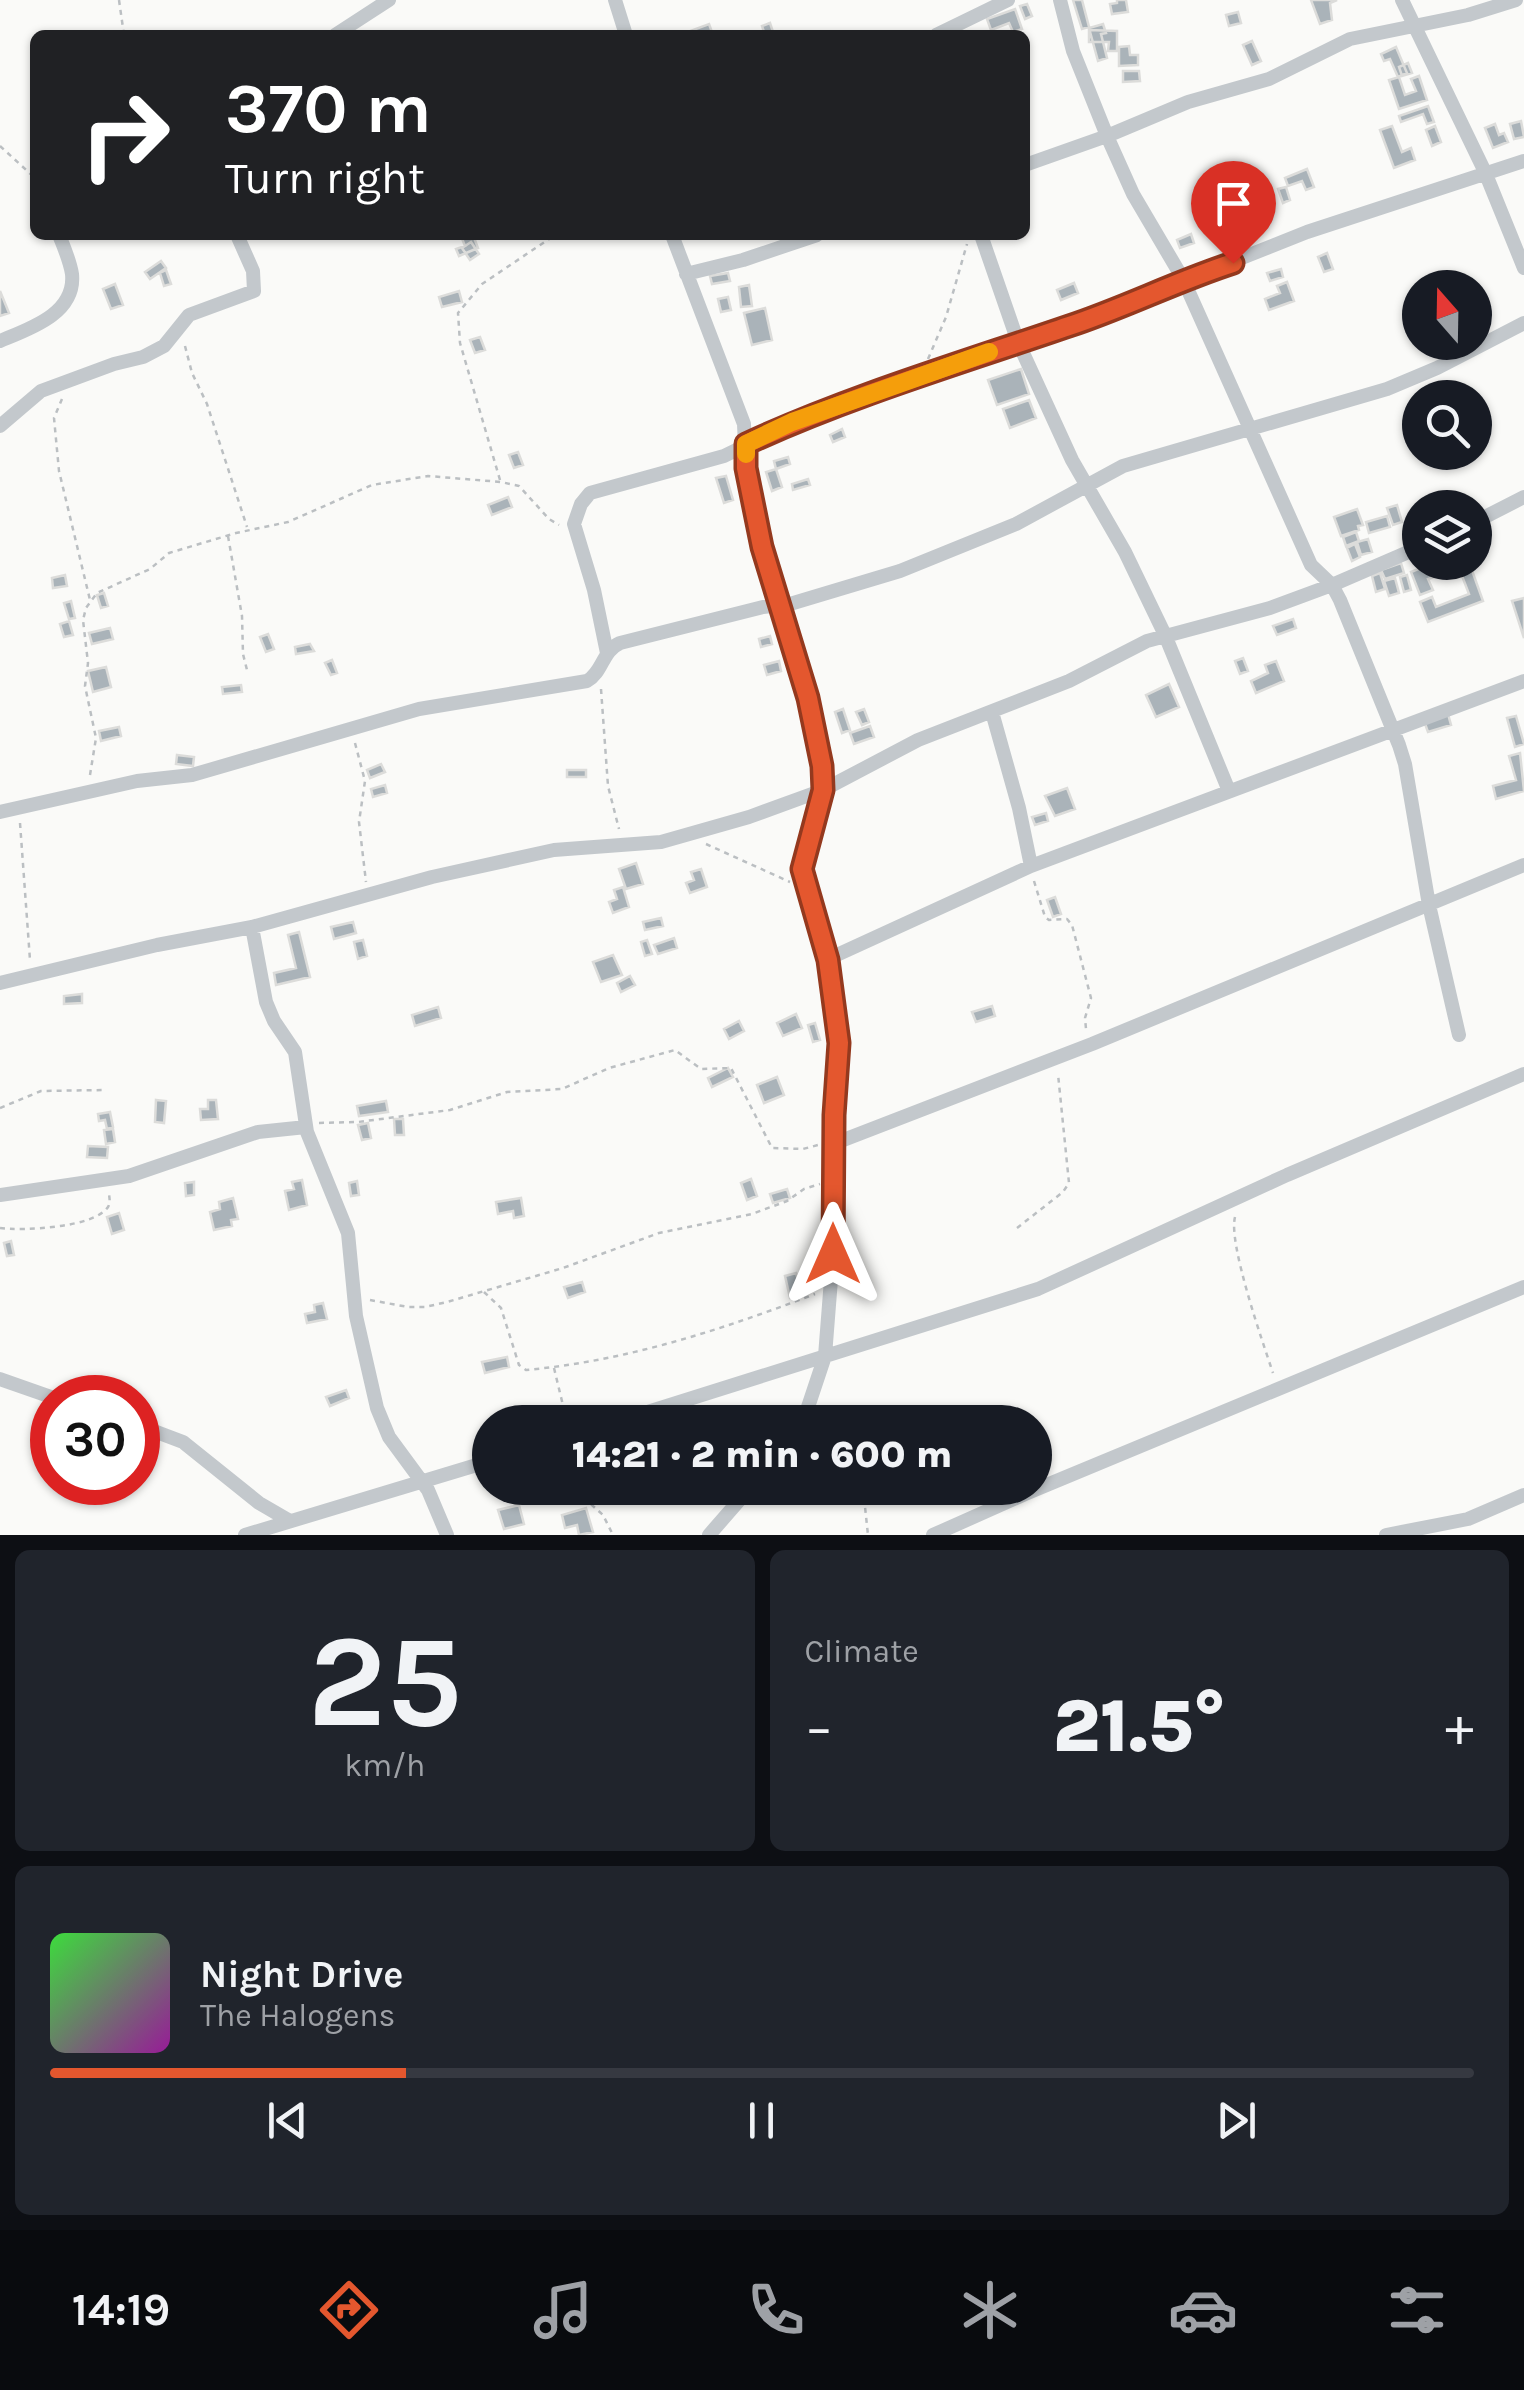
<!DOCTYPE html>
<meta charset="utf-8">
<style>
:root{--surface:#171b24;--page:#20242c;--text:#f1f3f6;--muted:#9ea1a6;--line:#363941;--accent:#e4572e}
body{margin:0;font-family:Karla,sans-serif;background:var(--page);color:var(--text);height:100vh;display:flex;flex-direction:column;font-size:38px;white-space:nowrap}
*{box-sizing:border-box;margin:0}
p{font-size:32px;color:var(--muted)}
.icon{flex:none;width:55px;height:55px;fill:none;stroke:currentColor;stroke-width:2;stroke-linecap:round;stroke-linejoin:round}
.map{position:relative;height:1535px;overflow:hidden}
.panel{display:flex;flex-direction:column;gap:15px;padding:15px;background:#0d0f14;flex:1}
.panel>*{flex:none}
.hud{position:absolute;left:30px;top:30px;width:1000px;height:210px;border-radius:15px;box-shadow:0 2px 8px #0004;background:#202124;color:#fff;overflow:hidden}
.needle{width:65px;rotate:340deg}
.buttons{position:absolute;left:1402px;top:270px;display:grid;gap:20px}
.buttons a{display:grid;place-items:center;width:90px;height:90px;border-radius:50%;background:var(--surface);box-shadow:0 2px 8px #0004;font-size:50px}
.speed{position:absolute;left:30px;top:1375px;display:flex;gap:20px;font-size:50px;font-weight:700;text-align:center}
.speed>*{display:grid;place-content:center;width:130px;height:130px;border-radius:50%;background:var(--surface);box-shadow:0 2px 8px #0004;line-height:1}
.speed .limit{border:15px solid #d22;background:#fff;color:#111}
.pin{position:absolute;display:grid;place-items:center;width:85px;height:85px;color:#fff;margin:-102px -42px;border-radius:50% 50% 50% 0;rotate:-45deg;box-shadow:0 0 10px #0007}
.pin .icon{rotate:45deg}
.me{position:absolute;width:110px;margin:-55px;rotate:0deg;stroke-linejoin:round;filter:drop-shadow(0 0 8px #0008)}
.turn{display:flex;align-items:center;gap:35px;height:210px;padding:0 30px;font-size:45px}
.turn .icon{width:130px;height:130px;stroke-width:2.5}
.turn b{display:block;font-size:70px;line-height:85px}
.big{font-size:75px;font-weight:800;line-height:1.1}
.panel .card{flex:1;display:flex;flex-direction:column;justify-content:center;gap:15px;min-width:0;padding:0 35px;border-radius:15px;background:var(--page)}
.panel .dial{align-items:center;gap:0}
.dial b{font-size:130px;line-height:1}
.song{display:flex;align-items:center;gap:30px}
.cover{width:120px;height:120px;border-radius:15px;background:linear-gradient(135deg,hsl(120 70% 55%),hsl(300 70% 35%))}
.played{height:10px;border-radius:5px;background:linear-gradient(90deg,var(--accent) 25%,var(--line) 25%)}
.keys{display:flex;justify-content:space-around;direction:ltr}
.heat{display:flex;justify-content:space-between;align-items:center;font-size:55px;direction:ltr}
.panel .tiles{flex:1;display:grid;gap:15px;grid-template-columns:1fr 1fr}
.card:last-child{grid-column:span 2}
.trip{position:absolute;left:472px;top:1405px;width:580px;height:100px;border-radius:50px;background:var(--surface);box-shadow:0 2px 8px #0004;font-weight:800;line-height:100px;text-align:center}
.tabs{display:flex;height:160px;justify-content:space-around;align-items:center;background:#090b0e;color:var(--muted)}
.tabs .icon{width:70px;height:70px}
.tabs .current{color:var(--accent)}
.tabs b{font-size:45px;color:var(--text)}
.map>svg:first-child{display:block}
</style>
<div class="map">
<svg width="1524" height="1535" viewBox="0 0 1524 1535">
<rect width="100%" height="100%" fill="#fafaf8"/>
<!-- building -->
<path fill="#aab3b9" stroke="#dcdcda" stroke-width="2.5" d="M1073 0H1082L1089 27 1082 29Z
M1117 0H1126L1128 12 1112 14 1110 4 1117 3Z
M1311 0H1337L1330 3 1332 20 1320 24Z
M1027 4 1032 16 1025 19 1020 6Z
M1015 9 1022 29 1013 32 1009 23 991 30 987 19Z
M1238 12 1241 23 1229 26 1226 15Z
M770 23 774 35H765L762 26Z
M709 24 713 35H682V34Z
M1103 24 1106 33 1101 34 1107 58 1098 61 1089 28Z
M1089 30 1117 31V51H1108L1109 42H1089Z
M1252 41 1261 61 1252 65 1243 45Z
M1129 46 1130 55H1138V65L1119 66V47Z
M1396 47 1407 73 1398 77 1390 59 1384 61 1381 54Z
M1408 63 1412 73 1402 76 1399 67Z
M1123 71H1139L1140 81 1123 82Z
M1419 76 1427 100 1399 109 1389 80 1399 77 1405 95 1416 91 1411 79Z
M1428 106 1434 122 1427 124 1423 114 1401 122 1399 116Z
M1521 121 1524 137 1514 139 1510 124Z
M1495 124 1499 135 1504 133 1508 142 1493 148 1485 128Z
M1392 126 1402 152 1411 148 1415 160 1394 168 1380 130Z
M1435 126 1441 142 1432 146 1426 130Z
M1307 169 1314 187 1306 190 1302 181 1288 186 1285 178Z
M1286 187 1290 200 1283 203 1278 189Z
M1191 234 1194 243 1180 248 1177 240Z
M473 235 478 248 459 256 456 249 465 246 461 236Z
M471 242 479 254 470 260 462 248Z
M1327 253 1333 269 1324 272 1318 257Z
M161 261 166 268 150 279 145 272Z
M1281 269 1283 277 1270 281 1267 273Z
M166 270 171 284 164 286 160 273Z
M728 273 730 281 712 284 710 276Z
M1287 282 1294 301 1269 310 1265 299 1280 293 1277 286Z
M1074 283 1078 293 1061 300 1057 290Z
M115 284 123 305 111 309 103 289Z
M749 285 752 306 741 307 739 287Z
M0 291 9 313 0 316Z
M459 291 462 302 442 307 439 297Z
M728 297 731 310 721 312 718 299Z
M765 308 772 340 752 345 744 313Z
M480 337 485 350 475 353 470 340Z
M1021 369 1029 394 997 405 988 380Z
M1029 400 1036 418 1010 428 1003 409Z
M842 429 845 437 833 442 830 435Z
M518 452 523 465 514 468 509 455Z
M788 457 790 464 776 469 774 461Z
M776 469 782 487 772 491 766 472Z
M726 476 733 500 724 503 716 478Z
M808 479 810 485 793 490 792 484Z
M508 497 512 507 492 515 488 505Z
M1397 505 1402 522 1393 525 1387 508Z
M1357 509 1363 525 1358 526 1359 530 1341 536 1334 517Z
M1387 516 1390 527 1369 533 1366 522Z
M1356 532 1359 541 1346 546 1343 537Z
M1368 539 1372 552 1361 555 1357 542Z
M1355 544 1360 557 1352 561 1347 548Z
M1435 562H1469L1483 601 1428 622 1420 602 1432 597 1436 607 1469 594 1459 568 1428 579 1433 590 1420 595 1411 572Z
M1401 563 1404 573 1385 579 1381 570Z
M1380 573 1385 589 1376 592 1372 576Z
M65 575 67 586 53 588 52 578Z
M1407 575 1411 590 1404 592 1400 577Z
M1395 578 1399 593 1389 596 1384 581Z
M104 593 108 606 101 608 97 595Z
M1524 598V638L1512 601Z
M71 601 75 618 69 619 64 603Z
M1293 619 1296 628 1277 635 1273 626Z
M69 621 73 635 64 637 60 624Z
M110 628 113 639 92 644 89 633Z
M268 634 274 649 266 652 260 637Z
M770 636 772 644 761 647 759 639Z
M310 644 314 651 296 654 295 647Z
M1243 658 1248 671 1240 674 1235 661Z
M332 660 337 673 331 675 325 663Z
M779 661 781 671 767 675 764 665Z
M1276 661 1284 681 1256 693 1251 681 1268 673 1265 665Z
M106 667 111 687 93 692 88 671Z
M1169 684 1179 707 1156 717 1146 695Z
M241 685 242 692 223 694 222 687Z
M843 709 850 730 842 733 835 712Z
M864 709 869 722 862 725 856 712Z
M1448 714 1451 725 1428 732 1424 721Z
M1516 716 1524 744 1515 747 1507 718Z
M870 726 874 737 854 744 850 733Z
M119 727 121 736 101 741 99 731Z
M1520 753 1524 791 1496 799 1493 786 1516 780 1509 756Z
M177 755 194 757 193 766 176 764Z
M381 764 385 772 370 778 367 770Z
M567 770H586V777H567Z
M385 785 387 793 373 797 371 789Z
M1067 788 1075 809 1055 816 1045 796Z
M1046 813 1048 821 1035 825 1032 817Z
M636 863 643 884 626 889 619 869Z
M701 869 707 887 690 893 686 883 694 880 691 872Z
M623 887 629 907 613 913 609 902 617 899 614 890Z
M1055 897 1061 914 1053 917 1047 900Z
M661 918 663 926 645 930 643 922Z
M353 922 356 933 334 939 331 927Z
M299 932 310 977 276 985 274 973 296 968 288 935Z
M674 938 677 948 658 954 654 945Z
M363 940 367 956 358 959 354 942Z
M647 940 652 954 645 956 641 942Z
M613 955 622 975 601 982 593 962Z
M630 976 635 985 621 992 617 983Z
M82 994V1003L64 1004V996Z
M992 1006 995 1016 976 1022 972 1012Z
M438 1007 441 1018 415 1026 412 1015Z
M796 1014 802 1028 783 1036 777 1023Z
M739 1021 744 1031 729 1039 724 1029Z
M815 1023 820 1040 813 1042 808 1025Z
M728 1068 733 1077 712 1087 708 1078Z
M777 1077 784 1095 764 1103 757 1085Z
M156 1100 166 1101 164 1123 155 1122Z
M208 1100H216L218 1119 201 1120 200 1109H208Z
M386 1101 388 1112 359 1116 357 1106Z
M110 1112 113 1127 107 1129 105 1120 99 1121 98 1114Z
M394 1119H403L404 1135H395Z
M368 1123 371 1138 362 1140 358 1125Z
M113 1129 115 1142 106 1144 104 1130Z
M88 1146 108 1147 107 1158 87 1157Z
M751 1179 757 1196 747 1200 741 1183Z
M302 1180 307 1205 289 1210 285 1191 294 1189 292 1182Z
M357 1181 359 1195 351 1196 349 1183Z
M194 1182V1195L186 1196 185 1183Z
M787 1189 790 1198 773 1203 770 1194Z
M233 1198 238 1219 231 1220 232 1226 214 1230 210 1212 220 1209 219 1202Z
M521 1198 524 1216 514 1218 513 1211 498 1214 496 1202Z
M119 1213 124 1230 112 1234 107 1217Z
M11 1241 14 1255 7 1256 4 1243Z
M796 1273 802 1295 790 1298 785 1276Z
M582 1282 585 1292 568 1298 564 1287Z
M323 1303 327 1319 307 1323 305 1314 315 1312 314 1305Z
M507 1357 509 1367 485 1373 482 1362Z
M346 1390 349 1398 330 1406 326 1397Z
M519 1505 524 1524 504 1529 498 1510Z
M586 1508 593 1532 579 1535 577 1525 565 1528 562 1515Z"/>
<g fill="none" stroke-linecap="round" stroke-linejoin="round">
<!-- path -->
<path stroke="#bbbfc2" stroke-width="2.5" stroke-dasharray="5 5" stroke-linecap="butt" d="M119 0 124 35
M0 146 35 178
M185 346 192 373 207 404 247 527
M928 359 946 317 967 244
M62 399 54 418 59 471 90 600
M500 480 460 343 458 313 482 284 555 235
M228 536 242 616 243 654 247 670
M601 689 608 786 619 829
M355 743 365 781 359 822 366 882
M90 775 96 738 85 686 88 663 83 620 86 608 97 593 150 569 169 553 236 533 288 522 372 485 428 476 501 482 519 486 549 519 559 525
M20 823 30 960
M706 844 790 882
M1034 881 1045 917 1049 920 1067 919 1072 925 1091 998 1085 1018 1086 1029
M0 1108 41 1091 105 1090
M319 1123 358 1122 450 1110 507 1092 562 1089 609 1068 675 1050 701 1069 731 1068 772 1148 803 1149 818 1145
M1235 1217C1228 1243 1263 1343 1273 1373
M0 1228C22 1231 94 1228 108 1207 111 1202 109 1198 109 1192
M1017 1228 1063 1192 1069 1183 1058 1074
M484 1292 501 1308 519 1365 526 1370C626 1361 721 1330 815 1294
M370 1300 408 1307H425L447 1302 563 1268 659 1233 752 1214 787 1201 804 1189 820 1184
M554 1368 567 1422
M581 1488 584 1498 603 1515 613 1535
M863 1488 868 1535"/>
<!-- minor -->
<path stroke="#c3c8cc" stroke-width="14" d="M615 0 626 35
M1060 0 1073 51 1107 136 1133 194 1183 279 1311 565 1332 585 1340 600 1399 745 1405 764 1429 905 1459 1035
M1402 0 1485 172 1524 268
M335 35 389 0
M936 35 1008 0
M1025 165 1107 136 1188 102 1269 79 1350 39 1468 15 1516 0
M672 235 744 424 746 469 762 547 807 698 822 766 823 790 803 869 828 959 839 1043 834 1115 833 1254 825 1356 803 1422
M981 235 1018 342 1072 460 1125 552 1165 635 1229 791
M686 274 743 260 817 235
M0 341C29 329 76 314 72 274 70 261 64 247 59 235
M0 426 41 391 114 364 143 357 164 346 189 315 254 291 253 271 237 235
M1475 522 1524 497
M607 653 594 590 574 524 581 504 590 493 724 456 792 423 1068 327 1307 232 1524 161
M992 712 1019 808 1031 866
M0 812 137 781 192 775 419 709 587 681C603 672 602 651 620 643L763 607 790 604 900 571 1016 524 1123 466 1387 389 1437 368 1524 323
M252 927 266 1002 274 1021 295 1052 307 1132 348 1233 356 1316 377 1408 389 1437 428 1490 447 1535
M828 959 1031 866 1524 681
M0 983 157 945 252 927 432 877 554 850 661 842 749 817 823 790 918 740 1069 681 1147 641 1270 608 1332 585 1420 547
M833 1144 1092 1044 1524 865
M0 1195 129 1176 258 1132 306 1127
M0 1379 54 1398
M616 1422 1038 1289 1287 1175 1524 1074
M138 1425 183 1442 259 1503 290 1521
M245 1535 490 1461
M709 1535 750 1488
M933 1535 1025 1494 1524 1287
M1386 1535 1468 1519 1524 1495"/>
</g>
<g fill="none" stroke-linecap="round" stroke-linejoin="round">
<defs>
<path id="route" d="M833 1254 834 1115 839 1043 828 960 802 869 823 790 822 766 808 698 762 547 746 468V444C850 396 961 363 1069 326 1124 308 1177 281 1233 263"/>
</defs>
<!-- route casing -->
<use href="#route" stroke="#94391e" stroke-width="25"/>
<!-- route -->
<use href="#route" stroke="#e4572e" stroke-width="18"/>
<!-- slow -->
<path stroke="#f59e0b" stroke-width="18" d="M746 454V444L792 422 989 352"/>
</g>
</svg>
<div class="buttons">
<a><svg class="needle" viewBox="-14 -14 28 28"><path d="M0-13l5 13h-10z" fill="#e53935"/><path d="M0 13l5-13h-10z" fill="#9ea1a6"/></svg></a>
<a><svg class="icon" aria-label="search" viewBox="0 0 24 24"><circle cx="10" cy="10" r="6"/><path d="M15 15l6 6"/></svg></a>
<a><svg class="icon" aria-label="layers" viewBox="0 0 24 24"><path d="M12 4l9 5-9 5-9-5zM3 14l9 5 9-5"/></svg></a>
</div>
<div class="speed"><div class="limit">30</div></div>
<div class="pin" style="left:1233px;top:263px;background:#d93025"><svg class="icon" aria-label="arrive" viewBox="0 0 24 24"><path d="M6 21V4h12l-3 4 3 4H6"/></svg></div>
<svg class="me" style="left:833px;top:1254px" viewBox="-20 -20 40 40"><path d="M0-17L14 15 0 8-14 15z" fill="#e4572e" stroke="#fff" stroke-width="4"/></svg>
<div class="trip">14:21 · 2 min · 600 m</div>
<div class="hud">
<div class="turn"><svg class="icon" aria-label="right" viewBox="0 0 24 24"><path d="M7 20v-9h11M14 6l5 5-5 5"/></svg><div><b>370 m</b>Turn right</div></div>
</div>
</div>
<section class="panel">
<div class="tiles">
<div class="card dial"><b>25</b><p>km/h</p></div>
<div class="card"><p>Climate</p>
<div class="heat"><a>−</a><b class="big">21.5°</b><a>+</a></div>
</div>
<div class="card">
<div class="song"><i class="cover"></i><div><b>Night Drive</b><p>The Halogens</p></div></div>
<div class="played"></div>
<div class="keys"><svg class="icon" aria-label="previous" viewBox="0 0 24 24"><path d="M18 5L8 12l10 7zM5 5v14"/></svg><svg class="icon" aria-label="pause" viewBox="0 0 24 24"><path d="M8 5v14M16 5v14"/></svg><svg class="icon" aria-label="next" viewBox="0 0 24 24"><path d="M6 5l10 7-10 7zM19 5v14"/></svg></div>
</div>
</div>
</section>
<nav class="tabs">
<b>14:19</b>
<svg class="icon current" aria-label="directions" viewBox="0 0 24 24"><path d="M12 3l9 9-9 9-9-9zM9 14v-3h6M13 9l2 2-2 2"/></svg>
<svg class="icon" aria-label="music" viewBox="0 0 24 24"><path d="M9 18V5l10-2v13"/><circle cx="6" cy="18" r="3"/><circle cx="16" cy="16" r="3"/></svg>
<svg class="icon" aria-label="phone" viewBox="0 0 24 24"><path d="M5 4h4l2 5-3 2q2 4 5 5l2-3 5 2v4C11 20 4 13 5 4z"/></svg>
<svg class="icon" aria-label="climate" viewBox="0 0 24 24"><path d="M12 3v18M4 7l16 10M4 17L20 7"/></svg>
<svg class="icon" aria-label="car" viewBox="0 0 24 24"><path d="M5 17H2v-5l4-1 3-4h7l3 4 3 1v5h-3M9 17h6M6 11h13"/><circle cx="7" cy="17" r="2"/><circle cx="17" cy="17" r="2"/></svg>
<svg class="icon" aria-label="filters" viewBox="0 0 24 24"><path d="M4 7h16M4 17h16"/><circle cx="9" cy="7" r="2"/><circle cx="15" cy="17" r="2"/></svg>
</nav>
